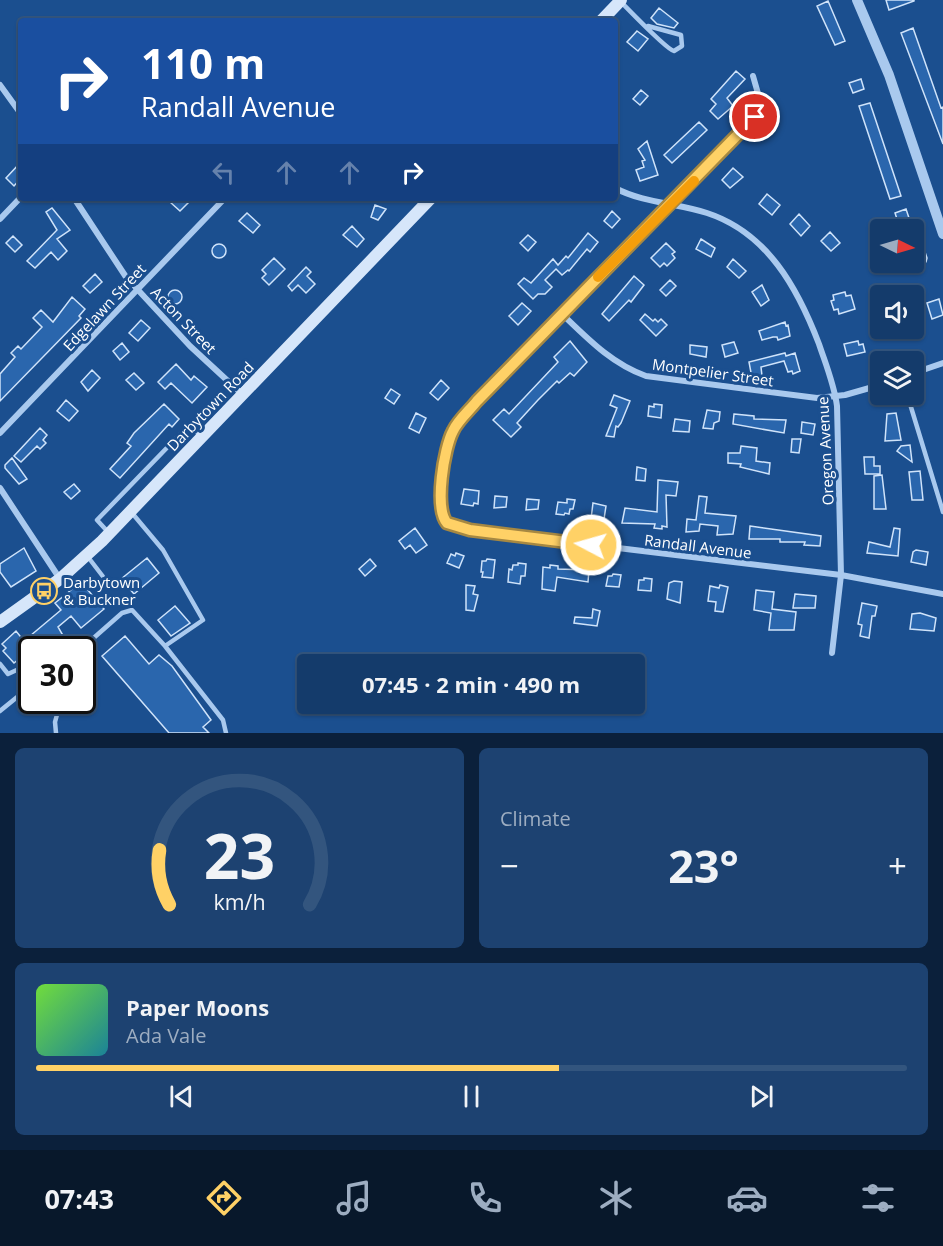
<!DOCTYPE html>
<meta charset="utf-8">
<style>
:root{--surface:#143b6b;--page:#1d4271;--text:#f1f3f6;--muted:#9dadc1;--line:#33557e;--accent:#ffd166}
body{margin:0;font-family:"Open Sans",sans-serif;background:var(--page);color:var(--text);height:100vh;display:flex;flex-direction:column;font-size:22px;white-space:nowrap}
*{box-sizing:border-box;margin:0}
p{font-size:20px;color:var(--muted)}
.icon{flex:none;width:33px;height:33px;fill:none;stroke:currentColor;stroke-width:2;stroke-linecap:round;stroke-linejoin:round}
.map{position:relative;height:733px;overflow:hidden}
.sheet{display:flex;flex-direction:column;gap:15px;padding:15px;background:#0b203b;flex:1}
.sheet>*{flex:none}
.top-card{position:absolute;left:18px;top:18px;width:600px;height:183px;border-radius:6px;box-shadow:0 2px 4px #0004,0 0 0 2px var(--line);background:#1a4fa0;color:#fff;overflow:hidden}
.needle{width:39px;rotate:95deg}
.controls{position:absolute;left:870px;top:219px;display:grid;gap:12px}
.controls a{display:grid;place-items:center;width:54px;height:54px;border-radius:6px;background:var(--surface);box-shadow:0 2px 4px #0004,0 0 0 2px var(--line);font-size:30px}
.speed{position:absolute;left:18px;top:636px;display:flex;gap:12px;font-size:30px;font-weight:700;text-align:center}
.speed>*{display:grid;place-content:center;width:78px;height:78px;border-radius:50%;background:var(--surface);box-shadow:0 2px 4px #0004,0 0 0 2px var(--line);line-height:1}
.speed .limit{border:3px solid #111;border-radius:9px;background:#fff;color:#111}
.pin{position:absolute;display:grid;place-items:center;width:51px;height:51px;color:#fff;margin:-26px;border:3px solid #fff;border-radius:50%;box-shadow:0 2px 6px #0007}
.me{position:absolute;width:66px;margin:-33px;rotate:276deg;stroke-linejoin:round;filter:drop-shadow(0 0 4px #0008)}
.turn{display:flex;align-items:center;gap:21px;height:126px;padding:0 24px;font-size:27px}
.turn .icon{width:78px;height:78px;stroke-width:2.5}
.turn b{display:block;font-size:42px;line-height:51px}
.lanes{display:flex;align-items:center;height:57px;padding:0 24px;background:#0003;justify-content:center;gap:30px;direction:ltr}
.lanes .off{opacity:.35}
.big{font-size:45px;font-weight:700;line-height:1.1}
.sheet .widget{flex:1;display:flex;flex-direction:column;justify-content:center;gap:9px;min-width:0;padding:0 21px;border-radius:9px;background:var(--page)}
.sheet .dial{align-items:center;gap:0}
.dial svg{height:156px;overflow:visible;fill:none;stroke:var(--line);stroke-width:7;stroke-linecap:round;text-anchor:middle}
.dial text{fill:var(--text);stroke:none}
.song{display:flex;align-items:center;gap:18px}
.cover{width:72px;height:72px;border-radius:9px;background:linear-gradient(135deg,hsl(100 70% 55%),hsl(190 70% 35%))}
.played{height:6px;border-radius:3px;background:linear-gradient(90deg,var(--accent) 60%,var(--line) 60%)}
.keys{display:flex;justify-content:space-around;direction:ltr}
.heat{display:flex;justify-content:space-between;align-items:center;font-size:33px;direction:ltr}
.sheet .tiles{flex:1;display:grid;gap:15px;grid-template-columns:1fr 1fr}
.widget:last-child{grid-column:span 2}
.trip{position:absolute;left:297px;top:654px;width:348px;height:60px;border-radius:6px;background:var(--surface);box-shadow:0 2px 4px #0004,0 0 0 2px var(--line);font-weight:700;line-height:60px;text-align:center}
.menu{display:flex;height:96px;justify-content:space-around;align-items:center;background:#08182b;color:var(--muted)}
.menu .icon{width:42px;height:42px}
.menu .current{color:var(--accent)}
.menu b{font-size:27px;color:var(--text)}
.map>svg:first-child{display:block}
</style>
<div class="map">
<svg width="943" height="733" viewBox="0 0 943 733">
<rect width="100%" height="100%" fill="#1b4f8f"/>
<!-- building -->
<path fill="#2a66ad" stroke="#cfe3fa" stroke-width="1.5" d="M886 0H914V1L889 10Z
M828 1 845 41 835 45 817 6Z
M659 8 678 23 674 28 657 24 651 18Z
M913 28 941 108 943 107V144L901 33Z
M637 31 648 39 638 51 627 42Z
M736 71 745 79 727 98 733 106 718 119 710 111 716 104 711 99Z
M861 79 864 89 853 93 849 83Z
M641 90 648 96 640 105 633 99Z
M870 103 901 196 890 199 859 106Z
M699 122 707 130 672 163 664 155Z
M647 141 658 175 640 181 636 170 644 167 642 161 645 160 638 149Z
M21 162V178L14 186 6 178Z
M733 168 743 177 730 188 722 180Z
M767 194 780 205 772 215 759 204Z
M174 198H193L180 211 170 202Z
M375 205 386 209 378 220 371 217Z
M52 208 70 230 57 239 67 251 58 260 51 252 35 268 27 261 57 230 46 212Z
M906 209 911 224 900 228 895 213Z
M612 211 620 219 612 228 604 221Z
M247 213 260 225 253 233 239 221Z
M799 214 810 226 801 236 790 224Z
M352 226 364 239 357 247 343 235Z
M830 232 840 243 831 251 821 241Z
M588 233 598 242 590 252 587 249 569 271 568 270 562 275 556 269 545 280 552 287 545 294H538L533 299 518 284 524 278 531 283 553 259 558 265 566 256 568 258Z
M528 235 536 242 528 251 520 243Z
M13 236 22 245 15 252 6 243Z
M701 239 715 248 711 257 696 249Z
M666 243 675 252 672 254 675 258 667 266 664 263 660 267 651 258Z
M922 243 927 258 926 262 918 264 914 255V245Z
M212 251a7 7 0 1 1 14 0a7 7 0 1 1-14 0Z
M274 258 285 269 269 285 262 278 266 274 262 270Z
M733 259 746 271 739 278 727 267Z
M306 267 311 272 307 276 315 284 306 293 298 285 292 291 288 286Z
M95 274 102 282 90 293 83 286Z
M634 276 644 285 631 302 629 300 609 321 602 314Z
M670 280 676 286 666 296 660 290Z
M762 285 769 300 761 306 752 292Z
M168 297a7 7 0 1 1 14 0a7 7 0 1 1-14 0Z
M845 292 846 296 851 295 855 309 839 314 838 309 834 310 831 301 834 300 833 295Z
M72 297 85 309 79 316 81 318 0 401V374L15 357 11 353 18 346 21 349 42 327 33 318 41 310 53 322Z
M939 299 943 315 932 319 927 303Z
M522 303 531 311 518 325 509 316Z
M645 314 653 321 655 319 658 322 661 319 667 325 656 336 640 320Z
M141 320 150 328 138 341 129 333Z
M785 322 786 326 788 325 790 336 778 340 777 337H773L762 340 759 331Z
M570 341 587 362 574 376 570 373 559 383 557 381 538 400 517 423 521 427 511 437 493 420 504 409 509 414 558 362 554 357Z
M858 341 859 345 863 344 865 352 847 356 844 344Z
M734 342 738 353 725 357 722 345Z
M122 343 129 352 120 360 113 351Z
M690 345 707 347 706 357 690 354Z
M785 353 786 356 795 353 800 371 793 374 792 371 788 372 784 361 761 367 762 376 752 378 749 362Z
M176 364 191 380 194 376 207 387 192 403 171 383 165 389 158 382Z
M92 370 100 378 88 391 81 382Z
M134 373 144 383 136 390 126 380Z
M441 380 449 388 438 400 430 393Z
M391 389 400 395 394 404 385 398Z
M614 395 630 401 621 423 618 427 616 426 614 437 606 436 617 408 610 405Z
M66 400 78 411 69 421 57 411Z
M164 404 179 419 172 427 169 424 120 478 110 469 131 446 127 443 134 433Z
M654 404 662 405 661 418 648 416 649 406 654 407Z
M707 410 720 412 719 421 714 423 713 429 703 428Z
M416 413 426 418 419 433 409 428Z
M896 413 901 440 885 441 887 414Z
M734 414 754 416V419L786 420 784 433 733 424Z
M675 419 690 421 689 432 673 431Z
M802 422 815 424 813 435 801 433Z
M40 428 47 435 43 440 46 443 40 449 37 446 21 462 14 456Z
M792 439H801L799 453 791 452Z
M910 445 912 462 897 451 901 446Z
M741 446 757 448 756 461 770 463 769 474 740 467 741 464 728 463V453H740Z
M864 457H874V466H880V474H865Z
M12 458 27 479 19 484 5 468V465Z
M637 467 646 469 645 481 636 480Z
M920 471 923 500H912L909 472Z
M882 475 886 509H874V476Z
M658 480 678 482 676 496 666 495 667 527 662 526V529L654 528 655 524 622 523 625 508 657 512Z
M74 484 80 491 71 499 64 492Z
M464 489 479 491 478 504 474 503 473 506 461 504Z
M495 496 507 497 506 507 494 508Z
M699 496 707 497 705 513 736 516 733 534 717 535 718 526 700 524 699 531 686 532 687 519 696 520Z
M527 499 539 500 538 509 526 510Z
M567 499 575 500 573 509H570L569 514 565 513 564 515 556 514 558 502 567 503Z
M593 503 606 506 604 519H591Z
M750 526 821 536 820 546 804 545 805 542H780V539H749Z
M415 528 427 545 416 553 410 545 405 549 399 541Z
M894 528 900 529 898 556 867 553 869 542 890 547Z
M24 548 36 571 11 587 0 572V564Z
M916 550 928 552 926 565 911 562 913 552Z
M456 553 464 556 459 568 447 563 451 554 455 556Z
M147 558 159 573 134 594 121 579Z
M370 559 376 566 365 576 359 569Z
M487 559 495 560 493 578 482 577 483 572H481L482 561H486Z
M518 563 526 564 525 576H521L520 584 508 582 509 569 512 570 513 565H518Z
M550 565 558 566V569L589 570 588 582 557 577 555 591 542 589 543 567 550 568Z
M613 574 621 575 619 587 606 586 608 576H612Z
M644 578 652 579 651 591 638 590 639 580H644Z
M674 581 682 582 680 603 667 599 669 583Z
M81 582 104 609 81 628 71 616 58 627 65 639 59 645 55 641 45 650H30L14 663 3 651 6 648 2 644 16 631 24 641 61 610 55 603Z
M466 585 475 586 473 594 478 595 474 611 466 610Z
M720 585 728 587 723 612 715 611 716 602 708 601 710 586 719 588Z
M756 590 774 592 772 609 796 612 794 630H769L771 613 754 610Z
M795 594 816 596 815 608H793Z
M862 603 877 606 875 616H872L869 638 860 636 862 625 858 624Z
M175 606 190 623 171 636 158 620Z
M593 609 600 611 597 626 574 623 575 617 592 618Z
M920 613 936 618 934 631 910 629 912 614Z
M125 636 149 664 159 655 172 666 211 720 203 727 209 733H169L102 656Z"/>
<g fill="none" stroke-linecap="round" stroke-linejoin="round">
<!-- service -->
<path stroke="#a9c9ee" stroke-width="4.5" d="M620 1C629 10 667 50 674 51L682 46 681 35 648 26
M907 394 943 512
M132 513 163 550 203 620 165 646 223 720 226 733
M108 532 97 520 189 425 200 435
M88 557 111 587
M80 650 122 613 132 610 165 646
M0 664 8 674 32 663
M0 711 32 685
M56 733 55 722 61 700"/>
<!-- minor -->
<path stroke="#a9c9ee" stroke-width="6" d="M753 76 761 104 755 117 456 426 446 457 441 514 453 527 470 530 841 575 943 594
M0 85 21 114
M615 188C643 203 677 203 707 213 768 233 798 289 819 344 826 365 834 384 837 406L841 575 832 653
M74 198 126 277 190 346 243 395
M0 219 21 197
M562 314C588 339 612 364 646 376L817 398 845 395 880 385
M914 373 943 363
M0 433 225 198
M0 488 60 579"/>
<!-- tertiary -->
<path stroke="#a9c9ee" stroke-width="10" d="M857 0 889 75 943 234"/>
<!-- secondary -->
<path stroke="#d6e6fa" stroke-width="12" d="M601 21 621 0
M0 622 60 579 102 541 431 198"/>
</g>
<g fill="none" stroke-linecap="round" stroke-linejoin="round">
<defs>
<path id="route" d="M591 545 470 530 447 523C434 508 444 448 453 431 458 420 470 410 477 401L755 117"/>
</defs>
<!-- route casing -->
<use href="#route" stroke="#a68842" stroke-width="15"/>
<!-- route -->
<use href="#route" stroke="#ffd166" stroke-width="10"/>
<!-- slow -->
<path stroke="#f59e0b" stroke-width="10" d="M598 277 694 181"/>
</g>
<!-- icons -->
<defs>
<symbol id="bus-ring" viewBox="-11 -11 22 22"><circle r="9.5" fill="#1b4f8f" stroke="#ffd166" stroke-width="1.5"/><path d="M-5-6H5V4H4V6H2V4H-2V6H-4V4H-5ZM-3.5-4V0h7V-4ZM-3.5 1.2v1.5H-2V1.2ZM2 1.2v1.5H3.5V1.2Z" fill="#ffd166"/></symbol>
</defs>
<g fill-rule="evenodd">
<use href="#bus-ring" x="29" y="576" width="30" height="30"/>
</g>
<g text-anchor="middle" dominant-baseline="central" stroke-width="6" stroke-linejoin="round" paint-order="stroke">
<!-- street labels -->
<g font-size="15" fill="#fff" stroke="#1b4f8f">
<text transform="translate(104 307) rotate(-47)">Edgelawn Street</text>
<text transform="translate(184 320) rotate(46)">Acton Street</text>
<text transform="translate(713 372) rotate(8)">Montpelier Street</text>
<text transform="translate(210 406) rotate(-46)">Darbytown Road</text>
<text transform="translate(825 451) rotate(-93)">Oregon Avenue</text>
<text transform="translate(698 546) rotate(7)">Randall Avenue</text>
</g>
<!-- poi labels -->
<g font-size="15" fill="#fff" stroke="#1b4f8f" text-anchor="start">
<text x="63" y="582">Darbytown<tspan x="63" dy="17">&amp; Buckner</tspan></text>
</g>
</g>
</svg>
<div class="controls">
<a><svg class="needle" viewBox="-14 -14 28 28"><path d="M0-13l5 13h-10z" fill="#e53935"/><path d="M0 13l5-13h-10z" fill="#9dadc1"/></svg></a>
<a><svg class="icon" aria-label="sound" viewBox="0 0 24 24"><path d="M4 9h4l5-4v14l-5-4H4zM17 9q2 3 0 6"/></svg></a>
<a><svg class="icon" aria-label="layers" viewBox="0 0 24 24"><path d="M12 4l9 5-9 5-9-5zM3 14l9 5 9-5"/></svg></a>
</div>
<div class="speed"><div class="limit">30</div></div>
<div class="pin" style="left:755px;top:117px;background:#d93025"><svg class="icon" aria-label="arrive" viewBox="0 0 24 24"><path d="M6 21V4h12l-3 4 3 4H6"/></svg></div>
<svg class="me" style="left:591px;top:545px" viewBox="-20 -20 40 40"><circle r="17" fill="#ffd166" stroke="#fff" stroke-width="3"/><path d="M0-11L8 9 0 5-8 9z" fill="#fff"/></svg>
<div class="trip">07:45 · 2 min · 490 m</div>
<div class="top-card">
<div class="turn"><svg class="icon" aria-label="right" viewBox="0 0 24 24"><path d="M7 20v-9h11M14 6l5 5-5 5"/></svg><div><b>110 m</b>Randall Avenue</div></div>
<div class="lanes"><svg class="icon off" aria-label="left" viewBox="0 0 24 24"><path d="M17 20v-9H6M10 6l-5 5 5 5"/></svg><svg class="icon off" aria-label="ahead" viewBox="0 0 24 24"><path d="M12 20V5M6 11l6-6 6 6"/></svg><svg class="icon off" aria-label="ahead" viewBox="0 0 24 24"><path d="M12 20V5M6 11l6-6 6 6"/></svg><svg class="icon" aria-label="right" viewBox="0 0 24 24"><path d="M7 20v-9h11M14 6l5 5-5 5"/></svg></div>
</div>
</div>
<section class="sheet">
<div class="tiles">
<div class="widget dial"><svg viewBox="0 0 100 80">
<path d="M14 69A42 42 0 1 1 86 69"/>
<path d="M14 69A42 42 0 0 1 9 41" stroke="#ffd166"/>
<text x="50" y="56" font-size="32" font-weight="700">23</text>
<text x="50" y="72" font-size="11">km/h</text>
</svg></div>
<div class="widget"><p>Climate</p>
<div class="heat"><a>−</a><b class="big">23°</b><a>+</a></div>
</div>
<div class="widget">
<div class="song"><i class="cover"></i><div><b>Paper Moons</b><p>Ada Vale</p></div></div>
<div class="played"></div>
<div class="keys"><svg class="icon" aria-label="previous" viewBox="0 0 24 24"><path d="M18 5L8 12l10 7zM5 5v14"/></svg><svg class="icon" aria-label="pause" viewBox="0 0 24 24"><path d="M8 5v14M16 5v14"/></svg><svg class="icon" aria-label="next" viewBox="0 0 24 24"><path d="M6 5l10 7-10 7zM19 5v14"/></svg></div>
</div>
</div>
</section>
<nav class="menu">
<b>07:43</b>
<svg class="icon current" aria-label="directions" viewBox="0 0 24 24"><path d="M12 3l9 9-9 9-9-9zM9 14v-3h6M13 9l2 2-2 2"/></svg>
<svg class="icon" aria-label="music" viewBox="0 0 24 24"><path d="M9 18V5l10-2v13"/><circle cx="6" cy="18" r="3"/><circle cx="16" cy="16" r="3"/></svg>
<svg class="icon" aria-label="phone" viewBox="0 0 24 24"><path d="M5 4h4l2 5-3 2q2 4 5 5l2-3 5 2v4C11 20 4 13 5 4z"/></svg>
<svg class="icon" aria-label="climate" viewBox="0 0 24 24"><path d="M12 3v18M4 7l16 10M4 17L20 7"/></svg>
<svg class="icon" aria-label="car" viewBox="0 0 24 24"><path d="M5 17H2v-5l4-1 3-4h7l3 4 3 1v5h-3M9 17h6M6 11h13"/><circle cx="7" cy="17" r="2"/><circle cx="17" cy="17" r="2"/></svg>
<svg class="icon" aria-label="filters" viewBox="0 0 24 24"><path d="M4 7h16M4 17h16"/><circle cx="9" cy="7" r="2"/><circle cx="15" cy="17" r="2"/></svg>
</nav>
